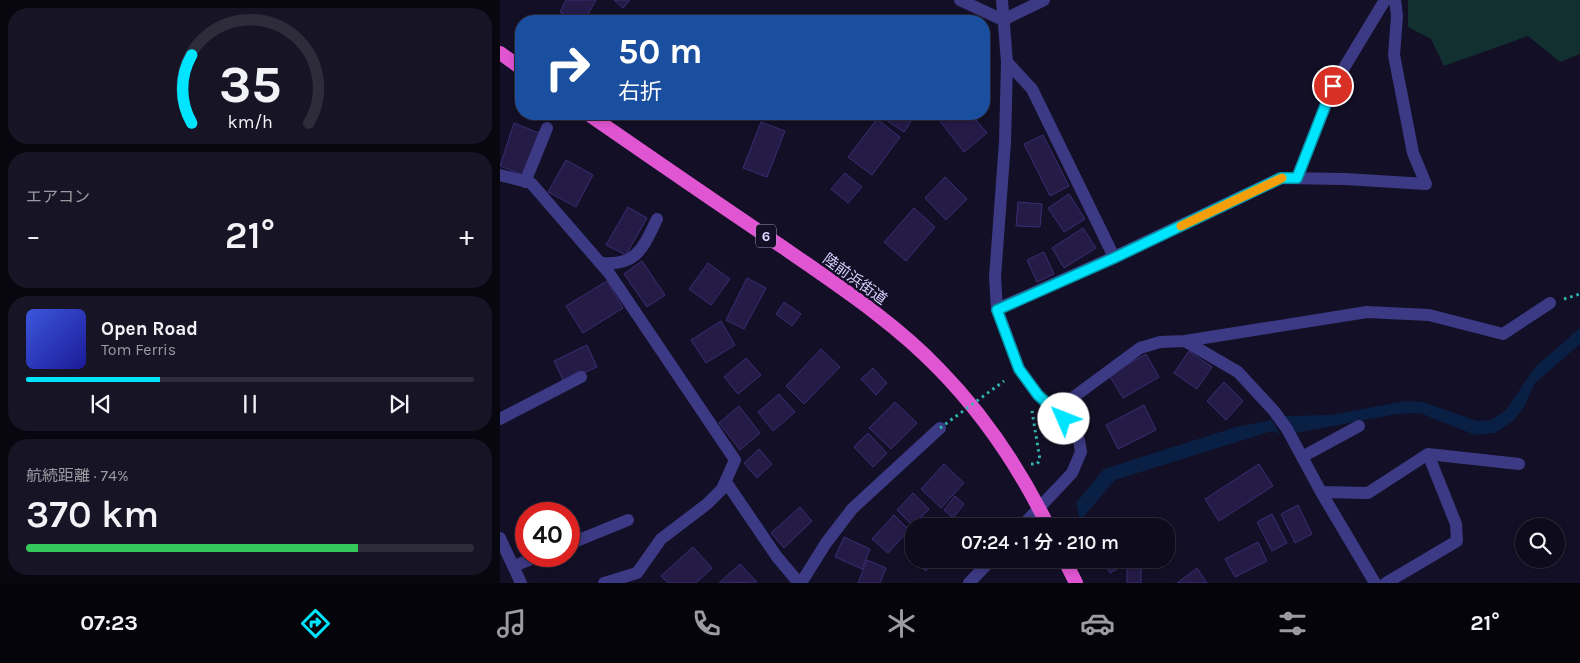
<!DOCTYPE html>
<html lang="ja">
<meta charset="utf-8">
<style>
:root{--surface:#0e0b1c;--page:#171425;--text:#f1f3f6;--muted:#9b9ba3;--line:#2e2b3b;--accent:#00e5ff}
body{margin:0;font-family:Karla,"Noto Sans JP",sans-serif;background:var(--page);color:var(--text);height:100vh;display:flex;flex-direction:column;font-size:19px;white-space:nowrap}
*{box-sizing:border-box;margin:0}
p{font-size:16px;color:var(--muted)}
.icon{flex:none;width:28px;height:28px;fill:none;stroke:currentColor;stroke-width:2;stroke-linecap:round;stroke-linejoin:round}
.map{position:relative;flex:1;overflow:hidden}
.drawer{display:flex;flex-direction:column;gap:8px;padding:8px;background:#08060f;width:500px}
.drawer>*{flex:none}
.top-card{position:absolute;left:15px;top:15px;width:475px;height:105px;border-radius:20px;box-shadow:0 2px 8px #0003,0 0 0 1px var(--line);background:#1a4fa0;color:#fff;overflow:hidden}
.controls{position:absolute;left:1015px;top:518px;display:grid;gap:10px}
.controls a{display:grid;place-items:center;width:50px;height:50px;border-radius:50%;background:var(--surface);box-shadow:0 2px 8px #0003,0 0 0 1px var(--line);font-size:25px}
.speed{position:absolute;left:15px;top:502px;display:flex;gap:10px;font-size:25px;font-weight:700;text-align:center}
.speed>*{display:grid;place-content:center;width:65px;height:65px;border-radius:50%;background:var(--surface);box-shadow:0 2px 8px #0003,0 0 0 1px var(--line);line-height:1}
.speed .limit{border:8px solid #d22;background:#fff;color:#111}
.pin{position:absolute;display:grid;place-items:center;width:42px;height:42px;color:#fff;margin:-21px;border:2px solid #fff;border-radius:50%;box-shadow:0 1px 5px #0007}
.me{position:absolute;width:55px;margin:-28px;rotate:314deg;stroke-linejoin:round;filter:drop-shadow(0 0 4px #0008)}
.turn{display:flex;align-items:center;gap:18px;height:105px;padding:0 20px;font-size:22px}
.turn .icon{width:65px;height:65px;stroke-width:2.5}
.turn b{display:block;font-size:35px;line-height:42px}
.big{font-size:38px;font-weight:600;line-height:1.1}
.drawer .widget{flex:1;display:flex;flex-direction:column;justify-content:center;gap:8px;min-width:0;padding:0 18px;border-radius:20px;background:var(--page)}
.drawer .dial{align-items:center;gap:0}
.dial svg{height:130px;overflow:visible;fill:none;stroke:var(--line);stroke-width:7;stroke-linecap:round;text-anchor:middle}
.dial text{fill:var(--text);stroke:none}
.song{display:flex;align-items:center;gap:15px}
.cover{width:60px;height:60px;border-radius:8px;background:linear-gradient(135deg,hsl(230 70% 55%),hsl(240 70% 35%))}
.played{height:5px;border-radius:2px;background:linear-gradient(90deg,var(--accent) 30%,var(--line) 30%)}
.keys{display:flex;justify-content:space-around;direction:ltr}
.heat{display:flex;justify-content:space-between;align-items:center;font-size:28px;direction:ltr}
.charge{height:8px;border-radius:4px;background:linear-gradient(90deg,#34c759 74%,var(--line) 0)}
.trip{position:absolute;left:405px;top:518px;width:270px;height:50px;border-radius:20px;background:var(--surface);box-shadow:0 2px 8px #0003,0 0 0 1px var(--line);font-weight:600;line-height:50px;text-align:center}
.tabs{display:flex;height:80px;justify-content:space-around;align-items:center;background:#06040b;color:var(--muted)}
.tabs .icon{width:35px;height:35px}
.tabs .selected{color:var(--accent)}
.tabs b{font-size:22px;color:var(--text)}
main{display:flex;flex:1;min-height:0}
.map>svg:first-child{display:block}
</style>
<main>
<section class="drawer">
<div class="widget dial"><svg viewBox="0 0 100 80">
<path d="M14 69A42 42 0 1 1 86 69"/>
<path d="M14 69A42 42 0 0 1 14 27" stroke="#00e5ff"/>
<text x="50" y="56" font-size="32" font-weight="700">35</text>
<text x="50" y="72" font-size="11">km/h</text>
</svg></div>
<div class="widget"><p>エアコン</p>
<div class="heat"><a>−</a><b class="big">21°</b><a>+</a></div>
</div>
<div class="widget">
<div class="song"><i class="cover"></i><div><b>Open Road</b><p>Tom Ferris</p></div></div>
<div class="played"></div>
<div class="keys"><svg class="icon" aria-label="previous" viewBox="0 0 24 24"><path d="M18 5L8 12l10 7zM5 5v14"/></svg><svg class="icon" aria-label="pause" viewBox="0 0 24 24"><path d="M8 5v14M16 5v14"/></svg><svg class="icon" aria-label="next" viewBox="0 0 24 24"><path d="M6 5l10 7-10 7zM19 5v14"/></svg></div>
</div>
<div class="widget"><p>航続距離 · 74%</p><b class="big">370 km</b><div class="charge"></div></div>
</section>
<div class="map">
<svg width="1080" height="583" viewBox="0 0 1080 583">
<rect width="100%" height="100%" fill="#130f26"/>
<!-- green -->
<path fill="#12302f" d="M908 0H1080V54L1060 62 1028 36 944 66 931 39 908 27Z"/>
<!-- water -->
<path fill="#0a1f44" d="M1080 328V344L1035 383 1024 407 1013 421 995 433 975 435 920 413 897 414 795 433 785 416 830 415 906 401 923 402 977 421 991 420 1006 410 1035 367Z
M772 420 780 434 772 431 615 480 580 521 576 503 604 469 736 427Z"/>
<!-- building -->
<path fill="#241b47" stroke="#3b2d73" d="M66 0H96L84 21H76L60 12Z
M114 0H130L123 8Z
M386 114H416L404 132 383 118Z
M447 114H471L487 133 464 152 439 120Z
M377 119 400 137 372 175 348 157Z
M261 122 285 131 267 177 243 168Z
M14 123 39 133 23 175 0 166Z
M543 135 569 186 550 196 524 144Z
M66 160 93 175 76 207 48 192Z
M345 173 362 187 348 203 331 189Z
M445 177 467 199 446 220 425 198Z
M569 194 585 219 564 232 548 208Z
M518 202 542 204 540 227 516 226Z
M128 207 147 218 126 255 106 245Z
M414 208 435 227 406 261 384 242Z
M583 228 596 248 564 268 552 248Z
M544 252 554 274 537 282 527 260Z
M142 261 165 295 147 307 124 274Z
M208 263 230 279 211 305 189 289Z
M247 278 266 288 244 329 226 320Z
M107 281 123 308 83 333 66 306Z
M284 302 301 314 292 326 276 314Z
M221 321 235 345 206 363 191 340Z
M87 345 97 367 64 382 54 361Z
M321 349 340 367 304 404 286 386Z
M689 351 712 367 697 389 674 373Z
M646 354 659 377 623 398 609 375Z
M246 358 261 375 238 394 224 377Z
M373 368 387 383 376 395 361 379Z
M724 382 743 401 726 420 707 401Z
M279 394 295 412 273 431 258 412Z
M395 402 417 423 391 449 369 428Z
M644 405 656 430 618 449 606 425Z
M239 406 260 433 240 450 219 423Z
M368 433 387 453 373 467 354 447Z
M259 449 272 464 257 478 244 463Z
M444 464 464 483 441 508 421 489Z
M759 464 773 486 719 521 705 499Z
M413 493 429 509 413 526 397 510Z
M455 496 464 504 453 518 444 510Z
M798 505 812 534 795 543 781 514Z
M300 507 312 521 284 548 271 533Z
M772 514 787 543 772 551 757 522Z
M394 515 409 530 388 553 372 539Z
M631 519 635 526H619Z
M344 537 370 549 362 569 335 557Z
M758 542 767 561 735 577 725 559Z
M193 547 212 568 196 583H168L161 576Z
M414 553V559H437L426 571 410 558Z
M602 559H634L610 573Z
M367 560 386 568 380 583H358Z
M240 564 257 582 219 583Z
M627 566H641V583H627Z
M697 568 707 583H677Z"/>
<g fill="none" stroke-linecap="round" stroke-linejoin="round">
<!-- path -->
<path stroke="#2fb8b0" stroke-width="3" stroke-dasharray="2.5 4" stroke-linecap="butt" d="M1064 299 1080 294
M531 464H537L540 460 532 411"/>
<!-- minor -->
<path stroke="#3d3a85" stroke-width="12" d="M460 0 503 20 544 0
M507 62 532 89 614 257
M0 175 31 183 109 273 235 460 222 489 207 504 161 539 137 573 104 583
M797 178 833 86 885 0
M25 182 47 128
M101 263C137 266 143 248 157 219
M497 309 614 257 781 178 845 179 926 184 913 153 894 55 897 16 895 0
M685 341 738 372 774 411 787 429 821 492 875 583
M556 410 640 348 660 342 685 341 867 312 929 315 1003 334 1050 303
M0 419 81 377
M802 457 859 426
M226 482 277 557 299 583
M821 492 868 493 928 454 1019 464
M0 538 21 583
M69 544 128 520
M14 566 39 556
M301 583 326 543 352 509 440 428
M886 583 957 541 956 524 928 454"/>
<!-- tertiary -->
<path stroke="#3d3a85" stroke-width="12" d="M502 0 507 62 505 142 495 277 497 309 519 369 538 395 572 427 579 440 581 452 572 473 522 526
M469 583 492 559"/>
<!-- trunk -->
<path stroke="#e055d1" stroke-width="14" d="M0 53 21 68
M88 114C153 159 218 204 284 248 337 285 394 322 439 369 483 414 520 469 548 526
M564 559 576 583"/>
<!-- path-bridge -->
<path stroke="#2fb8b0" stroke-width="3" stroke-dasharray="2.5 4" stroke-linecap="butt" d="M440 428 504 381"/>
</g>
<g fill="none" stroke-linecap="round" stroke-linejoin="round">
<defs>
<path id="route" d="M564 419 538 395 519 369 497 310 614 258 781 178H797L833 86"/>
</defs>
<!-- route casing -->
<use href="#route" stroke="#0095a6" stroke-width="12"/>
<!-- route -->
<use href="#route" stroke="#00e5ff" stroke-width="9"/>
<!-- slow -->
<path stroke="#f59e0b" stroke-width="9" d="M681 226 782 178"/>
</g>
<g text-anchor="middle" dominant-baseline="central" stroke-width="5" stroke-linejoin="round" paint-order="stroke">
<!-- shield labels -->
<rect fill="#130f26" stroke="#9e99be" stroke-width="1" x="256" y="224.5" width="20" height="23" rx="4"/>
<g font-size="14" font-weight="bold" fill="#d9d4ff">
<text x="266" y="236">6</text>
</g>
<!-- street labels -->
<g font-size="15" fill="#d9d4ff" stroke="#130f26">
<text transform="translate(355 279) rotate(36)">陸前浜街道</text>
</g>
</g>
</svg>
<div class="controls">
<a><svg class="icon" aria-label="search" viewBox="0 0 24 24"><circle cx="10" cy="10" r="6"/><path d="M15 15l6 6"/></svg></a>
</div>
<div class="speed"><div class="limit">40</div></div>
<div class="pin" style="left:833px;top:86px;background:#d93025"><svg class="icon" aria-label="arrive" viewBox="0 0 24 24"><path d="M6 21V4h12l-3 4 3 4H6"/></svg></div>
<svg class="me" style="left:564px;top:419px" viewBox="-20 -20 40 40"><circle r="19" fill="#fff"/><path d="M0-13L10 11 0 6-10 11z" fill="#00e5ff"/></svg>
<div class="trip">07:24 · 1 分 · 210 m</div>
<div class="top-card">
<div class="turn"><svg class="icon" aria-label="right" viewBox="0 0 24 24"><path d="M7 20v-9h11M14 6l5 5-5 5"/></svg><div><b>50 m</b>右折</div></div>
</div>
</div>
</main>
<nav class="tabs">
<b>07:23</b>
<svg class="icon selected" aria-label="directions" viewBox="0 0 24 24"><path d="M12 3l9 9-9 9-9-9zM9 14v-3h6M13 9l2 2-2 2"/></svg>
<svg class="icon" aria-label="music" viewBox="0 0 24 24"><path d="M9 18V5l10-2v13"/><circle cx="6" cy="18" r="3"/><circle cx="16" cy="16" r="3"/></svg>
<svg class="icon" aria-label="phone" viewBox="0 0 24 24"><path d="M5 4h4l2 5-3 2q2 4 5 5l2-3 5 2v4C11 20 4 13 5 4z"/></svg>
<svg class="icon" aria-label="climate" viewBox="0 0 24 24"><path d="M12 3v18M4 7l16 10M4 17L20 7"/></svg>
<svg class="icon" aria-label="car" viewBox="0 0 24 24"><path d="M5 17H2v-5l4-1 3-4h7l3 4 3 1v5h-3M9 17h6M6 11h13"/><circle cx="7" cy="17" r="2"/><circle cx="17" cy="17" r="2"/></svg>
<svg class="icon" aria-label="filters" viewBox="0 0 24 24"><path d="M4 7h16M4 17h16"/><circle cx="9" cy="7" r="2"/><circle cx="15" cy="17" r="2"/></svg>
<b>21°</b>
</nav>
